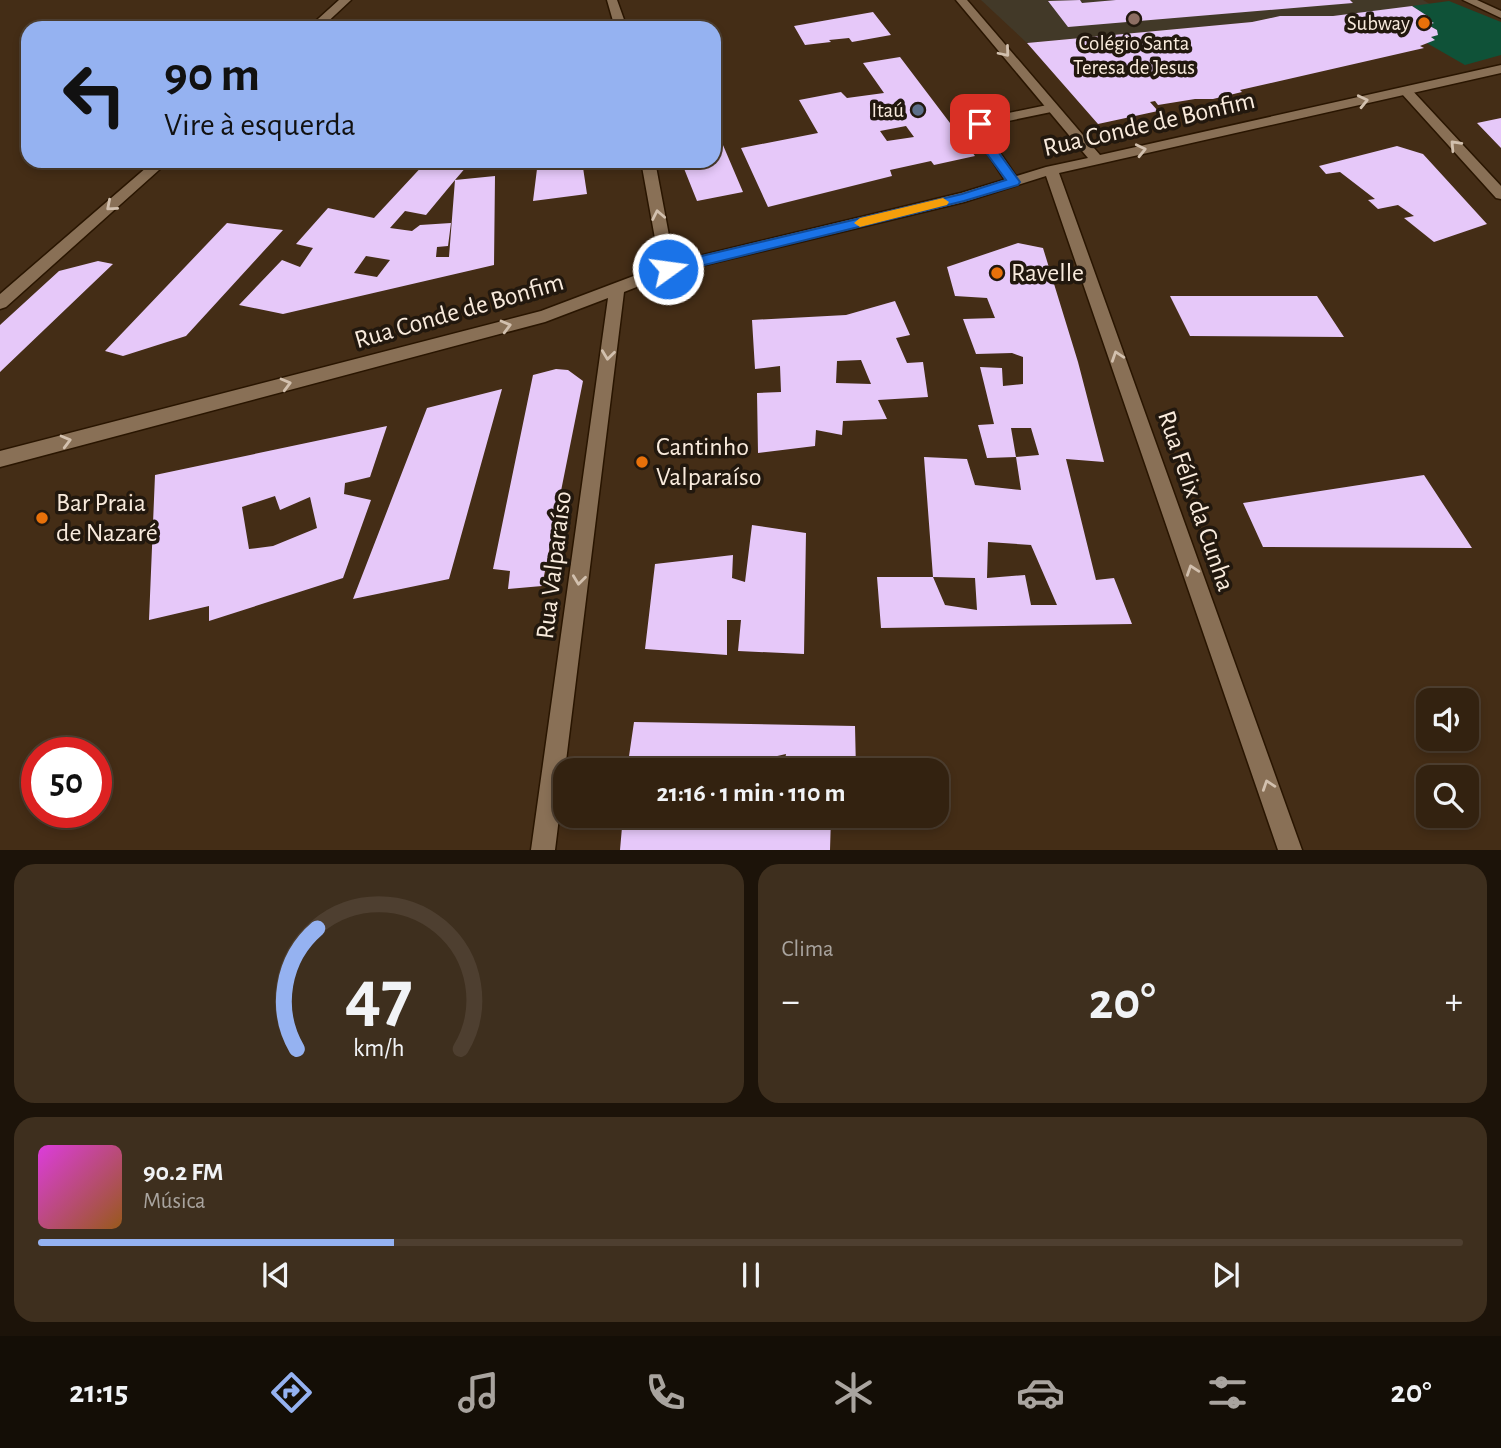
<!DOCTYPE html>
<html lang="pt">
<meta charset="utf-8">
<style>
:root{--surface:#332210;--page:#3e2f1e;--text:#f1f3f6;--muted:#a9a49f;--line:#4e3f30;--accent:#95b2f1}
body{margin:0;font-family:"Alegreya Sans",sans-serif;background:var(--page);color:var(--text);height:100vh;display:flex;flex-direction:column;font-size:26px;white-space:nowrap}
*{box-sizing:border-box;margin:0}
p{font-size:23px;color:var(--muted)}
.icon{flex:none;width:38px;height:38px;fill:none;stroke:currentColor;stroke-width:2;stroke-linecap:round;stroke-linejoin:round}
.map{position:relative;height:850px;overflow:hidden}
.sheet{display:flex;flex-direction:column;gap:14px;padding:14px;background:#1c1309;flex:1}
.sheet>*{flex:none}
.banner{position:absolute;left:21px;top:21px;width:700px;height:147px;border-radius:21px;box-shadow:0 4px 10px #0003,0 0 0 2px var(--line);background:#95b2f1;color:#111;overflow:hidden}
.buttons{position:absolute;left:1416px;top:688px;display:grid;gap:14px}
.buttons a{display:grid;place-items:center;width:63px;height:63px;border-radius:14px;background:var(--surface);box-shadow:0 4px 10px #0003,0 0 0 2px var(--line);font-size:35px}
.speed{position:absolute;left:21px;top:737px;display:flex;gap:14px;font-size:35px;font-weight:700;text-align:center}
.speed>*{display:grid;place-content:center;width:91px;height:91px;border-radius:50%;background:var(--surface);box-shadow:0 4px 10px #0003,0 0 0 2px var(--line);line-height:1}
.speed .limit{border:10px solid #d22;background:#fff;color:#111}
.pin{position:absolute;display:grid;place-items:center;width:60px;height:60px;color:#fff;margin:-30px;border-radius:14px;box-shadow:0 4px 10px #0006}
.me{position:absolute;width:77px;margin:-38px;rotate:76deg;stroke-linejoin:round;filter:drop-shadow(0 0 5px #0008)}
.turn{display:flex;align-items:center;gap:24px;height:147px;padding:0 28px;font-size:32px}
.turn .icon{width:91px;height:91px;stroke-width:2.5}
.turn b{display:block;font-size:49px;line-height:60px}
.big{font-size:52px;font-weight:600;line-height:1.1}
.sheet .card{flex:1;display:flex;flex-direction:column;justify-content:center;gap:10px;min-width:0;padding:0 24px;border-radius:21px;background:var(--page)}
.sheet .dial{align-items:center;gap:0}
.dial svg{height:182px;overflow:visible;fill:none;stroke:var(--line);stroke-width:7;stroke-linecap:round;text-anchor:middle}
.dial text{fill:var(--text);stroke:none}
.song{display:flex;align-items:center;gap:21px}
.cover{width:84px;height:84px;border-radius:10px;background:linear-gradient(135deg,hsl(300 70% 55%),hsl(30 70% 35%))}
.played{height:7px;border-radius:4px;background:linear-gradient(90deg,var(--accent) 25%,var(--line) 25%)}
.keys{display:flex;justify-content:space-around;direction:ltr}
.heat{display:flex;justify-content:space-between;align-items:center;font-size:38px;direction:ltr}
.sheet .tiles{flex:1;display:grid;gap:14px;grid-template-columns:1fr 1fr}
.card:last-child{grid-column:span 2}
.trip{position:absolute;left:553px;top:758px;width:396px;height:70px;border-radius:21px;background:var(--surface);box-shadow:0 4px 10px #0003,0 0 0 2px var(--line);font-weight:600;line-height:70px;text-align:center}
.dock{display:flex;height:112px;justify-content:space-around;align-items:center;background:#140e06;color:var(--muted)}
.dock .icon{width:49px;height:49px}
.dock .active{color:var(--accent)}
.dock b{font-size:32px;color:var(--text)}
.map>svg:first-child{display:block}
</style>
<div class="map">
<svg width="1501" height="850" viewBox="0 0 1501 850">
<rect width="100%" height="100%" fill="#442d16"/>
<!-- education -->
<path fill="#423928" d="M981 0H1423L1433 6 1333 16H1280L1252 22 1027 43Z"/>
<!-- green -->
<path fill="#0f5238" d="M1449 1 1501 22V55L1465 65 1425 42 1434 40 1431 37 1437 35V30L1428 25 1433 23C1423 17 1422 12 1412 6Z"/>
<!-- building -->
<path fill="#e6c8f9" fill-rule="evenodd" d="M1080 0 1082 3 1116 0H1350L1353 3 1068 27 1048 1Z
M1412 6 1429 17 1426 19 1434 23 1428 25 1437 30 1438 35 1431 37 1435 40 1420 46 1424 48 1240 90 1242 92 1213 99H1195L1158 105 1155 101 1150 102 1158 111 1098 124 1027 43 1252 22 1280 16H1333Z
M873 12 891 35 852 42 849 38 829 40 831 42 805 45 794 26Z
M72 19 114 27V28H49L60 20 67 23Z
M900 57 975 156 934 165 931 161 890 170 892 176 768 207 741 148 818 133 799 100 841 92 847 98 884 93 863 63ZM906 126 914 137 887 141 880 131Z
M1501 118V148L1477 123Z
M717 131 743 192 697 201 681 161H714V132Z
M1397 146 1423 154 1487 224 1434 242 1404 218 1414 216 1398 205 1378 209 1368 200 1375 199 1340 172 1326 174 1319 166Z
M427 161 467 166 455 180 426 215 405 211 390 228 412 231 420 225 451 223 448 246 437 247 436 257H449L455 180 495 176 494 265 283 314 239 305 282 260 300 267 313 248 296 244 328 208 374 218ZM366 256 390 260 377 277 354 273Z
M538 161H582L587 194 533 201Z
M227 223 283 230 186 336 123 356 105 351Z
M1018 243 1043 248 1078 362 1104 462 1066 459 1096 580 1114 578 1132 624 881 628 877 577H933L945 605 977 610 975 578 933 577 924 457 967 459 975 485 1021 490 1016 457 1039 455 1031 428H1011L1016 457 987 458 978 425 994 424 980 367 1002 368 1003 386 1023 384V357L1012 353 976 354 963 319 995 318 987 298 955 296 947 267ZM988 542 1031 545 1057 605H1031L1025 575 987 578Z
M98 261 113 264 0 372V325L59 271Z
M1170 296H1317L1344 337 1190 336Z
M895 301 910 335 896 338 907 363 923 362 928 397 878 400 887 419 843 421 842 435 816 430 815 446 758 453 757 393 781 392 780 366 755 369 752 320 846 315ZM861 360 871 384 836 383 837 361Z
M556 369 568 370 583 381 542 586 508 589 510 571 493 569 533 375Z
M502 389 449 579 353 599 427 408Z
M387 426 370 477 345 483 344 494 371 500 343 578 209 621V606L149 620 155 475ZM275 496 280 510 310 497 317 528 273 546 249 549 242 507Z
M1424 475 1472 548 1263 547 1243 503Z
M752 525 806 533 804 654 738 651 741 620H727V655L645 649 655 564 733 555 732 578 745 582Z
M634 722 855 726 856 770H783L786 754 760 760 762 770H712V761L691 762V770H627Z
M623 816H713V823L746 826 745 816H831L830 850H620Z"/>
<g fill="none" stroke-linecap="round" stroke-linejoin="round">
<defs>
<path id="lane" d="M516 23 520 24 522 28H510Z
M1052 104 1058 108 1056 111 989 125 984 129 1020 182 1013 186 1008 185 971 128 980 119Z"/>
<path id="street" d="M339 0H351L321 28H308Z
M1406 87 1410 88 1501 186V199L1496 198 1402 94V88Z
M154 161H169L6 307 0 309V294Z"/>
<path id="secondary" d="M607 0H617L627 28H615Z
M956 0H967L1100 155 1501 65V73L1059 173 1302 850H1278L1046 176 964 202 672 273 624 292 555 850H531L608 298 545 322 0 467V451L541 311 660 266 641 161H655L674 262 961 193 1046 167 1088 158Z
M1463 0H1477L1501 11V18Z"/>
</defs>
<!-- lane casing -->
<use href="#lane" stroke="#291500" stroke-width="3"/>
<!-- street casing -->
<use href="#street" stroke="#291500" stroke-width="3"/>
<!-- secondary casing -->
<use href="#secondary" stroke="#291500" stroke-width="3"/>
<!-- lane -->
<use href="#lane" fill="#897056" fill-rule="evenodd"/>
<!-- street -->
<use href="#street" fill="#897056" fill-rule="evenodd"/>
<!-- secondary -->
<use href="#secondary" fill="#897056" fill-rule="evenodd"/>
</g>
<!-- one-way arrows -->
<defs><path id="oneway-chevron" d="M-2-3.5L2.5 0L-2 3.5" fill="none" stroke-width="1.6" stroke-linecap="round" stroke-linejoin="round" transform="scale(1.75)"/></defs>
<g stroke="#d2c0ae">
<use href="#oneway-chevron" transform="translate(1005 52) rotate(50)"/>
<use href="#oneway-chevron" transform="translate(1363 101) rotate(-13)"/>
<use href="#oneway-chevron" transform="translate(1455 145) rotate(-133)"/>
<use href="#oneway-chevron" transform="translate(1141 150) rotate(-13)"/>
<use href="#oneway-chevron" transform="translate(111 206) rotate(139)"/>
<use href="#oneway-chevron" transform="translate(658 215) rotate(-101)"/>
<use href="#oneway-chevron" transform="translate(506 326) rotate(-15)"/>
<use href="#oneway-chevron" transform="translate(608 355) rotate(97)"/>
<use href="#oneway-chevron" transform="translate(1117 356) rotate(-109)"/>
<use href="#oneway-chevron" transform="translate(286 384) rotate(-15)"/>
<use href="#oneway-chevron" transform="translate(66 441) rotate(-15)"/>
<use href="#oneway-chevron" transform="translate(1192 570) rotate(-109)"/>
<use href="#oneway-chevron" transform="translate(579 580) rotate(97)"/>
<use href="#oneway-chevron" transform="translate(1268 785) rotate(-109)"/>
</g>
<!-- route -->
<path fill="#1a73e8" stroke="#114b97" stroke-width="2" d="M976 121 985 124 983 128 986 135 1020 182 1018 185 964 201 668 274 662 269 668 264 962 194 1006 180 974 136 971 128Z"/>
<!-- slow -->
<path fill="#f59e0b" d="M943 198 949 202 947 205 860 227 854 223 860 218Z"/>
<!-- markers -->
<circle fill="#8d6e63" stroke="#22180e" stroke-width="2.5" cx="1134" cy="19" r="7"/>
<g fill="#e8710a" stroke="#22180e" stroke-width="2.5">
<circle cx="1424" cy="23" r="7"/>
<circle cx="997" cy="273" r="7"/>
<circle cx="642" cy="462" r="7"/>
<circle cx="42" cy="518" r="7"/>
</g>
<circle fill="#5c6f8a" stroke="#22180e" stroke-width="2.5" cx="918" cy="110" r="7"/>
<g text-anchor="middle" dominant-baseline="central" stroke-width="7" stroke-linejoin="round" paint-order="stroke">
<!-- far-poi labels -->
<g font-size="21" fill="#f9ebdd" stroke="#22180e" text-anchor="end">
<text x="1410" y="23">Subway</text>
<text x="1134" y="43" text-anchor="middle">Colégio Santa<tspan x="1134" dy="24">Teresa de Jesus</tspan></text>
<text x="904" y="110">Itaú</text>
</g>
<!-- street labels -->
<g font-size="26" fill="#f9ebdd" stroke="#22180e">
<text transform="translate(1149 124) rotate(-13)">Rua Conde de Bonfim</text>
<text transform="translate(459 311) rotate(-16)">Rua Conde de Bonfim</text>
<text transform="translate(1196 501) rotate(71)">Rua Félix da Cunha</text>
<text transform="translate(554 565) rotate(-83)">Rua Valparaíso</text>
</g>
<!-- poi labels -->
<g font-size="26" fill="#f9ebdd" stroke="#22180e" text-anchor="start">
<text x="1011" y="273">Ravelle</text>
<text x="656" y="447">Cantinho<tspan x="656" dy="30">Valparaíso</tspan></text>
<text x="56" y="503">Bar Praia<tspan x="56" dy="30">de Nazaré</tspan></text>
</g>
</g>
</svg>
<div class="buttons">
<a><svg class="icon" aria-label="sound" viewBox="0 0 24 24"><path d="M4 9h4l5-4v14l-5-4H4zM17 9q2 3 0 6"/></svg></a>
<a><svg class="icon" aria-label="search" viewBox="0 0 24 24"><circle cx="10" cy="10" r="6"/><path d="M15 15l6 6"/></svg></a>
</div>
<div class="speed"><div class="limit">50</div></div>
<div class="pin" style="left:980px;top:124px;background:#d93025"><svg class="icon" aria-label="arrive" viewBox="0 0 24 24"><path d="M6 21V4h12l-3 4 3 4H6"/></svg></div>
<svg class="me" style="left:668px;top:269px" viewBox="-20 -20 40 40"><circle r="17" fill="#1a73e8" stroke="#fff" stroke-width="3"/><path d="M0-11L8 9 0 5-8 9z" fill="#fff"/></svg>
<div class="trip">21:16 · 1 min · 110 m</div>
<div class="banner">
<div class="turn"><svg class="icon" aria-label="left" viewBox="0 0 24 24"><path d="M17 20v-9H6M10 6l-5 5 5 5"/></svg><div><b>90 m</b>Vire à esquerda</div></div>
</div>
</div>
<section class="sheet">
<div class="tiles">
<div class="card dial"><svg viewBox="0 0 100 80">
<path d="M14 69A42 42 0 1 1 86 69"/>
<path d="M14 69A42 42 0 0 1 23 16" stroke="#95b2f1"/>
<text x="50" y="56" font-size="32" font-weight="700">47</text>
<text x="50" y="72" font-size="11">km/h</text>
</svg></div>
<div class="card"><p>Clima</p>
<div class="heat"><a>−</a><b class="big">20°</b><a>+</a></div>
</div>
<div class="card">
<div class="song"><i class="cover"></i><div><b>90.2 FM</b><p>Música</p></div></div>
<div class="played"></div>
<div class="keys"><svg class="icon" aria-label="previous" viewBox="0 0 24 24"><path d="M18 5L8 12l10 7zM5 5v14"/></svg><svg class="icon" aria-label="pause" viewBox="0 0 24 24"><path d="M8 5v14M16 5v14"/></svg><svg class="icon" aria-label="next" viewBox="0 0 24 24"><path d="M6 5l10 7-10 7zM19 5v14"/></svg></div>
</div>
</div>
</section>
<nav class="dock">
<b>21:15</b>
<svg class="icon active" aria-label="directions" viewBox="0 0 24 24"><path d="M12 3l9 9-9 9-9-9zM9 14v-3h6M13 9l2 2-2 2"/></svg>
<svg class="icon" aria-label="music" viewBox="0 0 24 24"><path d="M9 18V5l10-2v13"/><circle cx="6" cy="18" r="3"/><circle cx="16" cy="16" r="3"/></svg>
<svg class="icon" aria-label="phone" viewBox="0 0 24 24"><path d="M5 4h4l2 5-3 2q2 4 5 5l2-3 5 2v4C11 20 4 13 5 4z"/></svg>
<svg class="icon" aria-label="climate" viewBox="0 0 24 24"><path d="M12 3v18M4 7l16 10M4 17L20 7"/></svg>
<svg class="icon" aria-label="car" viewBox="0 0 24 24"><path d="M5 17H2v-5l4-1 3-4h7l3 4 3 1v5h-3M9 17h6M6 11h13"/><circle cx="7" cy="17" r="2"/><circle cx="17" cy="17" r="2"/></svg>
<svg class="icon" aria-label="filters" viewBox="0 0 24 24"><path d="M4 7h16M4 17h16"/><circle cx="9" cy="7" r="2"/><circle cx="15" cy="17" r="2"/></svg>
<b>20°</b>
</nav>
